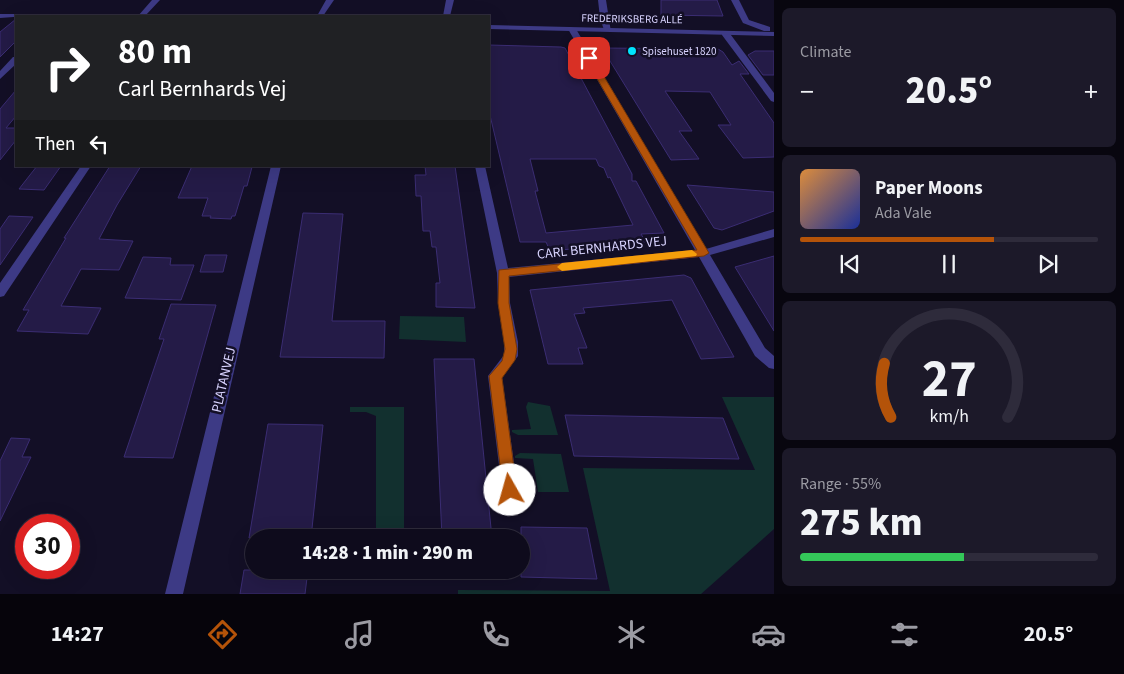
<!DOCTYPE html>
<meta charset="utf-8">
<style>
:root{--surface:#0e0b1c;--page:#1c1929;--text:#f1f3f6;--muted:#9b9ba3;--line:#2e2b3b;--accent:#b45309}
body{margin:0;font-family:"Source Sans 3",sans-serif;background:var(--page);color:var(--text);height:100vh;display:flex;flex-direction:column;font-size:19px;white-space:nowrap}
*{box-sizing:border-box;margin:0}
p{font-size:16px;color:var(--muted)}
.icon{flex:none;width:28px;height:28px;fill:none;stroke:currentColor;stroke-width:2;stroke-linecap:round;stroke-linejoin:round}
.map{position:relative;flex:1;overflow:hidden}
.side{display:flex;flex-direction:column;gap:8px;padding:8px;background:#08060f;width:350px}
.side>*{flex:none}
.guide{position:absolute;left:15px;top:15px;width:475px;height:152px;border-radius:0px;box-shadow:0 5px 20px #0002,0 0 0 1px var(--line);background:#202124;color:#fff;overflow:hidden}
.speed{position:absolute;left:15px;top:514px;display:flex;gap:10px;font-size:25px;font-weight:700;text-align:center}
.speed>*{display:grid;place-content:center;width:65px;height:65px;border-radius:50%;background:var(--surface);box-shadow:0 5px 20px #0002,0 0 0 1px var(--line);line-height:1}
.speed .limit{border:8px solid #d22;background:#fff;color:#111}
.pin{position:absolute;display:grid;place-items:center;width:42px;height:42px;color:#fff;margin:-21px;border-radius:10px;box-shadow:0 2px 8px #0006}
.me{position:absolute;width:55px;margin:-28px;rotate:353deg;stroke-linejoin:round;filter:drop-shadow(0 0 4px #0008)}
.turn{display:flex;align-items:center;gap:18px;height:105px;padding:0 20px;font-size:22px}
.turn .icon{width:65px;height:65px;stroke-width:2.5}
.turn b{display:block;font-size:35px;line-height:42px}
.then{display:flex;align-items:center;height:48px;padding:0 20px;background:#0003;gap:10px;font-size:19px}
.big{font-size:38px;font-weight:800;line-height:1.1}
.side .card{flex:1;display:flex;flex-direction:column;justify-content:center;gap:8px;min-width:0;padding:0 18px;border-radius:8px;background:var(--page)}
.side .dial{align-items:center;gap:0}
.dial svg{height:130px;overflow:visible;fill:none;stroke:var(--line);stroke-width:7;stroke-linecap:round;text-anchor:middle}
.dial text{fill:var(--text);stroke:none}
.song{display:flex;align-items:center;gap:15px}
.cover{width:60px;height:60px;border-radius:8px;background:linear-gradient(135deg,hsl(30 70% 55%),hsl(230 70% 35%))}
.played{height:5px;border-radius:2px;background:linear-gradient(90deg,var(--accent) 65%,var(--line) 65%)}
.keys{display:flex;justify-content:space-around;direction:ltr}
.heat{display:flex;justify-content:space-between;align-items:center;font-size:28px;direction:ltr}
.charge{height:8px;border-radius:4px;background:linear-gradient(90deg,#34c759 55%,var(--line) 0)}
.trip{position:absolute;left:245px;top:529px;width:285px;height:50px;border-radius:25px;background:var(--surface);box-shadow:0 5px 20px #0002,0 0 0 1px var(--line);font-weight:800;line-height:50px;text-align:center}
.menu{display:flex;height:80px;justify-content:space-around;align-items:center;background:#06040b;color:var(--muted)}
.menu .icon{width:35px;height:35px}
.menu .on{color:var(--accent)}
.menu b{font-size:22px;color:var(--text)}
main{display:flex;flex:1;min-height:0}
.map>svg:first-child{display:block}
</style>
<main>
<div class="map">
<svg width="774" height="594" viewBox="0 0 774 594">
<rect width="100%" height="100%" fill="#130f26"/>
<!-- green -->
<path fill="#12302f" d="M400 316 464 317 466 342 399 339Z
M722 397H774V529L701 594H458V590L610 591 583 468 755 470Z
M528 402 550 406 558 435H518L512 432V430L531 429 526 407Z
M350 407H404V537H376V416L366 412H350Z
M520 453 561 454 569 492H538L533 459 515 458V456Z"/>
<!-- building -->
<path fill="#241b47" stroke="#3b2d73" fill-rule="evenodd" d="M661 0H717L723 16 661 15Z
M16 19V41L0 57V32Z
M489 45 561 47 565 48 632 174V181H636L664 233 641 234 646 242 550 251 546 242H520L489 111ZM530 159H596L599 166 604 168 608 178 610 177 633 225 546 233 535 191H538Z
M602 48 718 49 723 52 732 65 739 61 749 74H740L774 123V157L743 158 718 125H731L710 92 665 91 692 131H679L699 159 671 160Z
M755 51H774V75H763L748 55Z
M16 90V116L6 128H16V140L0 160V109Z
M37 166H61L44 190 19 189Z
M110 166H141L117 205 99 239 133 241 119 270 81 269 61 306 101 308 88 334 17 331 29 310H23L66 238H64Z
M192 166 252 167 247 186H244L235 216H232L231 219 210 218 211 216H202L208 198H178Z
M425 166H455L475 308 436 307V283H440L436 247H432L430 231H423L421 196H416L415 175H426Z
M687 185 774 192V211L722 230 714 228Z
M303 213 343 214 332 321H385L384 358 280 357Z
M9 216 33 217 0 265V229Z
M205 255H227L223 272H200Z
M774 256V331L735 267Z
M143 257 171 258 170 265H194L181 300 125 298Z
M684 275 691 278 734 357 701 359 672 300 583 308 585 313 574 314 587 348H578L583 364H548L530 290Z
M171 304 216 305 173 458 124 457 164 339H159Z
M434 359H474L492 538H442Z
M565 415 723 418 739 459 574 456Z
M268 424 323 425 311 538H249Z
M11 438 30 439 22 457H31L0 521V461Z
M521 527 587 528 597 579 521 577Z
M244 570H308L305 594H240Z"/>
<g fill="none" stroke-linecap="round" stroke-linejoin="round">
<!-- minor -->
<path fill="#3d3a85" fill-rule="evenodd" d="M152 0H160L145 16H138Z
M326 0H334L323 16H317Z
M446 0H454L450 16H443Z
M598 0H606L611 32 604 30 600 18Z
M569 27 576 29 706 249 774 229V237L710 255 765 348 774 356V369L769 368 755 356 699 257 509 277 510 303 518 342V356L502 377 520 506 518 511 512 514 506 511 504 506 488 376 504 355V342L498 303 497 273 475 166H485L508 268 695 250 568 29Z
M722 31H728L774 93V102L771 101 722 35Z
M13 57H16V64L0 79V71Z
M81 166H91L4 296 0 297V283Z
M271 166H281L183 594H165Z"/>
<!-- tertiary -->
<path fill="#3d3a85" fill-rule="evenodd" d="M731 0H739L749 20 770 27V31H764L743 23Z
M0 14H23L27 16 0 18Z
M489 25 774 32V36L489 29Z"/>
</g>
<!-- route -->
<path fill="#b45309" stroke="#753606" d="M589 56 593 58 709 253 704 256 509 276V303L517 349 515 360 502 378 517 490 515 495 510 497 505 495 503 490 489 376 502 361 505 349 498 303 499 270 697 250 585 58Z"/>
<!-- slow -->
<path fill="#f59e0b" d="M692 250 697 254 696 256 562 271 557 267 562 263Z"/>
<!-- markers -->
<circle fill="#00e5ff" stroke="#130f26" stroke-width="2" cx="632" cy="51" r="5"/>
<g text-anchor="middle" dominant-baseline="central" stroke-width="5" stroke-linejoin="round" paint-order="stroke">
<!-- far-street labels -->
<g font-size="11" fill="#d9d4ff" stroke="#130f26">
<text transform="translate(632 19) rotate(1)">FREDERIKSBERG ALLÉ</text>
</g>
<!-- far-poi labels -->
<g font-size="11" fill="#d9d4ff" stroke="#130f26" text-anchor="start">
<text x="642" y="51">Spisehuset 1820</text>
</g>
<!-- street labels -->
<g font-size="14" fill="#d9d4ff" stroke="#130f26">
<text transform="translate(602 248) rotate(-6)">CARL BERNHARDS VEJ</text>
<text transform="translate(224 380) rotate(-77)">PLATANVEJ</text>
</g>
</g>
</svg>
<div class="speed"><div class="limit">30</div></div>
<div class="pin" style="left:589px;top:58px;background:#d93025"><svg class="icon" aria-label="arrive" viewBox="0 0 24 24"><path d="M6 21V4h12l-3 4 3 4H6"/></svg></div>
<svg class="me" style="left:510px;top:490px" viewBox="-20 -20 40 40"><circle r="19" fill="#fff"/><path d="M0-13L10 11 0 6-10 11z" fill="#b45309"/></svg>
<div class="trip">14:28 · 1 min · 290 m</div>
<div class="guide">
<div class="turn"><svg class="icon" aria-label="right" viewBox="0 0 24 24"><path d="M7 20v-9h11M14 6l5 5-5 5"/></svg><div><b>80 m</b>Carl Bernhards Vej</div></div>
<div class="then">Then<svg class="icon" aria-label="left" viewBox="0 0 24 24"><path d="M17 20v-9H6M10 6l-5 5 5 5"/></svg></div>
</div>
</div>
<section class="side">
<div class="card"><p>Climate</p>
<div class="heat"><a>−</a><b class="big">20.5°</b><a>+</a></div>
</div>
<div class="card">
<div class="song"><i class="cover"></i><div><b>Paper Moons</b><p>Ada Vale</p></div></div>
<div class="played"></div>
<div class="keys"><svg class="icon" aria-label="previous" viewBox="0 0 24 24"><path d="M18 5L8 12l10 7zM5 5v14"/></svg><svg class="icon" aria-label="pause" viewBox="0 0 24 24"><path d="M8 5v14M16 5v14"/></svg><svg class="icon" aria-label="next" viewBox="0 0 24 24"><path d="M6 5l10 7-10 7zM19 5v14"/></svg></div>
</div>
<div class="card dial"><svg viewBox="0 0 100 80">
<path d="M14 69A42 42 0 1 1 86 69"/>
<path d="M14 69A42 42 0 0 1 10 36" stroke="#b45309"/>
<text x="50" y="56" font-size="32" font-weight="700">27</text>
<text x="50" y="72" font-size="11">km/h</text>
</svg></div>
<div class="card"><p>Range · 55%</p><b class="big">275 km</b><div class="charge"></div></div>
</section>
</main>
<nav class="menu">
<b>14:27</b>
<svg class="icon on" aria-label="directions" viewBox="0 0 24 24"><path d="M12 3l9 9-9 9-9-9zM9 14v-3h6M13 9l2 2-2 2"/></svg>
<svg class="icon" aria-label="music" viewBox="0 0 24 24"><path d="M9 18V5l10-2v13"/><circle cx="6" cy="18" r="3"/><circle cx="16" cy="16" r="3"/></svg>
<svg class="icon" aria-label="phone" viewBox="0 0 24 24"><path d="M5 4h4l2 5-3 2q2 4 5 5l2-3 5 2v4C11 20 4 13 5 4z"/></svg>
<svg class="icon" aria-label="climate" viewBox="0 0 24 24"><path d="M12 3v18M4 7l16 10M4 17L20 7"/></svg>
<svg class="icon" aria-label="car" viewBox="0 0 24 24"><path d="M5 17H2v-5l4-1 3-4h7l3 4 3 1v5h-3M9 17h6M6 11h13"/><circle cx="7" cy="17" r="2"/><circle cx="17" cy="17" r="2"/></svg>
<svg class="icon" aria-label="filters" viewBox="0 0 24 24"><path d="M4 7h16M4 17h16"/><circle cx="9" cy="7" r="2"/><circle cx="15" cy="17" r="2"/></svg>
<b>20.5°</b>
</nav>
